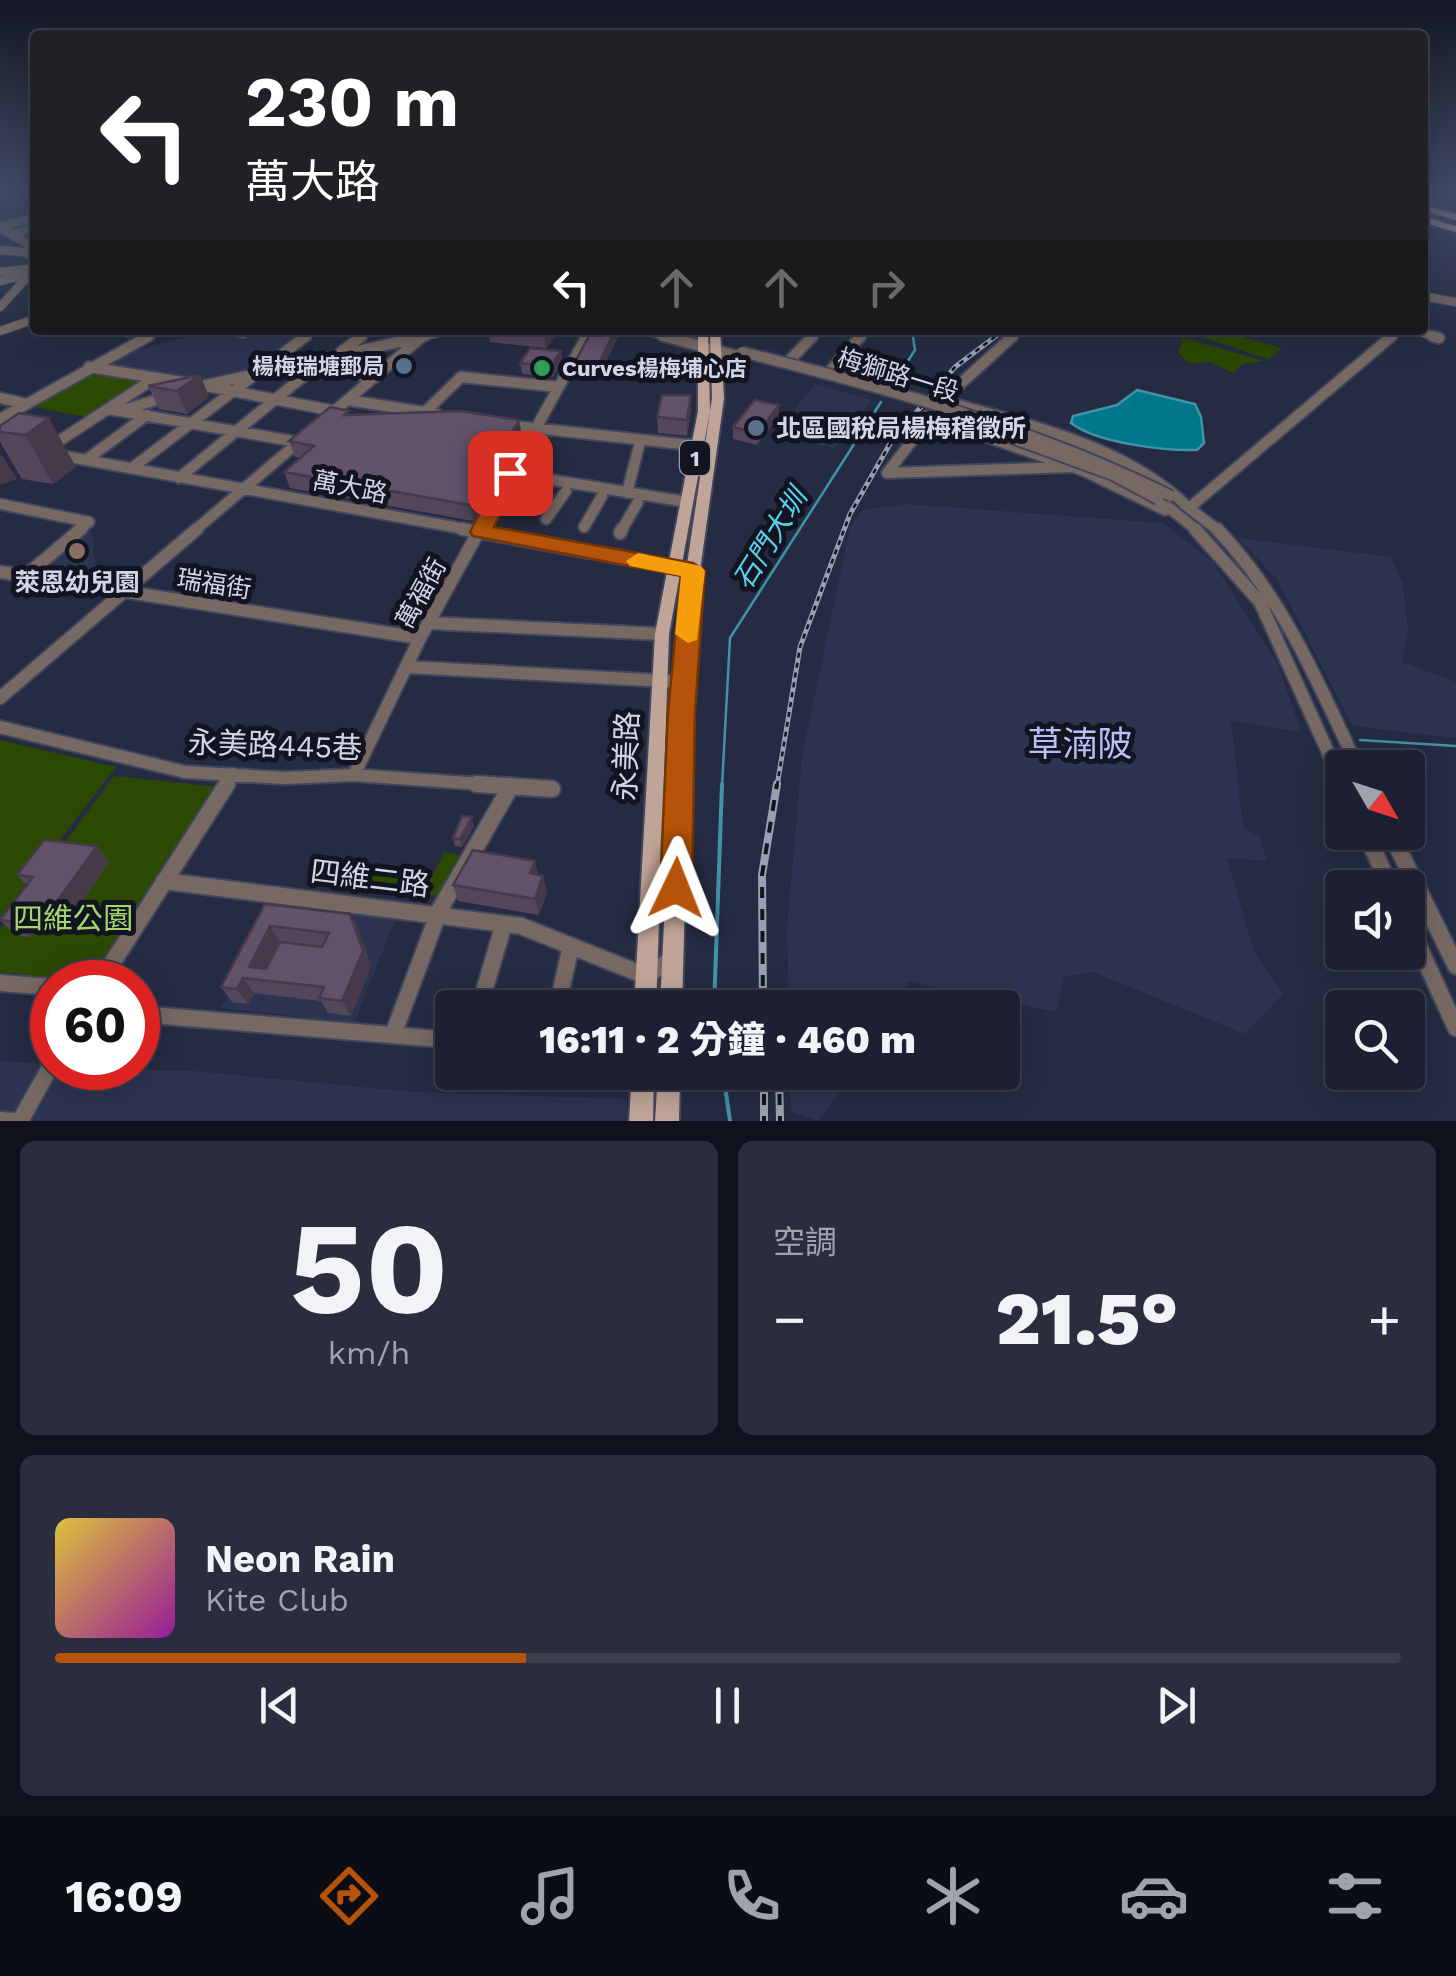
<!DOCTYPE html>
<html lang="zh-TW">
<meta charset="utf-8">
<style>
:root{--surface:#1c2032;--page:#292d3e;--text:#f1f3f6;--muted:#a0a3ac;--line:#3a3e4d;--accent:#b45309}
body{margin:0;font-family:"Work Sans","Noto Sans TC",sans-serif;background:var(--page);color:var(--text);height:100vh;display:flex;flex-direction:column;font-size:38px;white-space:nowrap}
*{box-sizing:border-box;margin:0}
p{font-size:32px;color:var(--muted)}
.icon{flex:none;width:55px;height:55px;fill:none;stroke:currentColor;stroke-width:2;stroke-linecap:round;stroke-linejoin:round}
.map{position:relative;height:1121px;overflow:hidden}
.drawer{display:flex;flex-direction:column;gap:20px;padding:20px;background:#0f121c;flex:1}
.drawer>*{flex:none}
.top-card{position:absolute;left:30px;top:30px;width:1398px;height:305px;border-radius:10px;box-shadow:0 5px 25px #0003,0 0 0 2px var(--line);background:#202124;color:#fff;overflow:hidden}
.needle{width:65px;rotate:129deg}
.tools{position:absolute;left:1325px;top:750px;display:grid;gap:20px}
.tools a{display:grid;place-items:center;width:100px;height:100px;border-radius:10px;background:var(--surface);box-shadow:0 5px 25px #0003,0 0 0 2px var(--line);font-size:50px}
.speed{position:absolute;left:30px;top:960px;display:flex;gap:20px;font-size:50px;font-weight:700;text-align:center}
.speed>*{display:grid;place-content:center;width:130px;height:130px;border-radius:50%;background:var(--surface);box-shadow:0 5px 25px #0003,0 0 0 2px var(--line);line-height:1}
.speed .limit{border:15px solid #d22;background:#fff;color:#111}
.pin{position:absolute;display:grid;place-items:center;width:85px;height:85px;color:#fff;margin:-42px;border-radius:20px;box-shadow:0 5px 15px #0006}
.me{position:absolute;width:110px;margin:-55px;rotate:2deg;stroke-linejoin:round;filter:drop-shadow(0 0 8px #0008)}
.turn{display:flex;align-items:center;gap:35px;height:210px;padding:0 50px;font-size:45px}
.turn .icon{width:130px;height:130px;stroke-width:2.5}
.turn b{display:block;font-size:70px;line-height:85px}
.lanes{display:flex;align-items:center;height:95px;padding:0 50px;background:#0003;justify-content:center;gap:50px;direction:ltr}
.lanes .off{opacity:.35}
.big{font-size:75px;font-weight:800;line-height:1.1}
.drawer .widget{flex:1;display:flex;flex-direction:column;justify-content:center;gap:15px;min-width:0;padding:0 35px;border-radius:15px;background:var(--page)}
.drawer .dial{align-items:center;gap:0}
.dial b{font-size:130px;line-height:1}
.song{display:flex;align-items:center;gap:30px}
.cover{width:120px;height:120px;border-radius:15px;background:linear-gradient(135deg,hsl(50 70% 55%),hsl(300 70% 35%))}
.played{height:10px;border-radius:5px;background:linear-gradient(90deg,var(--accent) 35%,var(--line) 35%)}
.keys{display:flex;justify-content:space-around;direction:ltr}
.heat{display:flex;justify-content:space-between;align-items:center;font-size:55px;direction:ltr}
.drawer .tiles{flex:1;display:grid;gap:20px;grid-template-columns:1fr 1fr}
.widget:last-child{grid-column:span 2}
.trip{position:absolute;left:435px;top:990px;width:585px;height:100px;border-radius:10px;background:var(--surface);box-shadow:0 5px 25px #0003,0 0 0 2px var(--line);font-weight:800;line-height:100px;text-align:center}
.tabs{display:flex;height:160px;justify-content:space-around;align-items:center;background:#0b0d14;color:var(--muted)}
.tabs .icon{width:70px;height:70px}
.tabs .current{color:var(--accent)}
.tabs b{font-size:45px;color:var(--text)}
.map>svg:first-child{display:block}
</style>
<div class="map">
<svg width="1456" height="1121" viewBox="0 0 1456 1121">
<rect width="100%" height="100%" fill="#252b42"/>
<!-- built -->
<path fill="#2d3451" d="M273 330H307L257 368 203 382 107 364 128 353 203 332 241 339Z
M815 384 872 400 834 448 774 435Z
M905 504 1163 523 1213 562 1278 665 1301 732 1231 720 1243 828 1260 836 1267 861 1227 858 1254 952 1283 994 1245 1034 1093 972 1064 977 1056 1012 909 982 895 1007H789L787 929 802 756 850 528 862 510Z
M85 531 92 533 96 571 88 578 40 571Z
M1238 538 1391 557 1403 585 1408 628 1402 662 1456 682V738L1353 726 1277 579Z
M277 904 395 920 354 1023 221 1008Z
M0 1061 52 1064V1068L194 1071 413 1092 627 1099V1121H0Z
M790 1073V1072L855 1073 818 1121 791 1111Z"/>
<!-- green -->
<path fill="#2b4900" d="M1180 330H1233L1245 338 1282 348 1268 359Z
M1180 337 1264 361 1242 364 1233 373 1211 362 1189 363 1178 352 1183 342Z
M93 370 147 379 89 418 35 407Z
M0 740 116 767 0 918Z
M114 776 219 787 94 982 0 972V930Z
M444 852 459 855 443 896 351 889 363 864 434 873Z"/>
<!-- water -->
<path fill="#00778a" stroke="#3f94a5" stroke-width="2.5" d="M1137 390 1195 404 1201 417 1204 443 1197 450C1164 451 1097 443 1071 423L1073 416 1117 405Z"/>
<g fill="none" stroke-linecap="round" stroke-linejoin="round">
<!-- stream-far1 -->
<path stroke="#3f94a5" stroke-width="2.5" d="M893 384 915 350 912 330
M1360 740 1456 746
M722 786 730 638 881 402"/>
<!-- stream -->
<path stroke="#3f94a5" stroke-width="4" d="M714 1008 722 784
M723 1072 730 1121"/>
<defs>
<path id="minor-far3" d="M0 227 35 217
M0 228 35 248
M12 234 35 228
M0 250 24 252 35 258
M0 272 29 269 31 273 0 307
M0 281 21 276
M1422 296 1456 302
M218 330 244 334 248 330
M381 330 412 335
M642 330 672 338
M1414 330 1439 338
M0 331 35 319
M144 338 159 330
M303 338 314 330
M359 338 369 330
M413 338 452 330
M420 338 430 330
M585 338 590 330
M810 338 818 330
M859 338 866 330
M1010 338 1020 330
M1389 338 1399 330"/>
<path id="minor-far2" d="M663 336 738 356
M1013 336 947 396 887 473 1074 467
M1432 336 1439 338
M341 352 362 336
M790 360 813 336
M312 366 374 378
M89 367 188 383
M831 370 861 336
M206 386 335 411
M193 388 425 336
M0 398 27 404
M347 400 437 414
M941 400C1026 425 1124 444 1189 508L1392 336
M108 409 298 442
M120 411 166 397
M425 412 461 377 559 387
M927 416 1084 471 1165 510
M326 418 423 336
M0 419 149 336
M505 425 709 447
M50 447 155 378
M58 455 476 531
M86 460 147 415
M132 468 306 336
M510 473 687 502
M179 478 316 366
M627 493 640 442
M1158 499 1198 531
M0 504 89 522
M1184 504 1219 531
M546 519 566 491
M584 527 602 496
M78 531 89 522
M194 531 301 440
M479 531 587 336
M621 531 638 502"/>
<path id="minor-far1" d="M462 529 693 571
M1195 529 1260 602 1342 783
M1217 529C1283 598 1318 682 1358 768
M620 533 622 529
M0 572 420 638
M24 577 81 529
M429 623 662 634
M407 667 684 682
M0 698 197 529
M0 727 185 772 285 778 354 775 511 786
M354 775 420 638 480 529
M225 786 233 774"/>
<path id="minor" d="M476 784 552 789
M1365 832 1391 888
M1390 832 1456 966
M164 881 521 926 646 976 672 959
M1408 923 1456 1028
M100 982 227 784
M0 983 52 987
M479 1008 504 924
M557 1008 571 946
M138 1014 452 1040
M393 1035 440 909 511 786
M0 1120 13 1121
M20 1121 52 1064"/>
<path id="major" d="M698 330H708L710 411 669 634 656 1008H634L655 634 698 411Z
M710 330H720L724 398 700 571 690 712 682 1008H660L674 712 686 571 712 398Z
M632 1072H654L653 1121H629Z
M658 1072H680L679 1121H655Z"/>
<path id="highway" d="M1422 205 1456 214V220L1422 210Z
M1422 216 1456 226V232L1422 222Z"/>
</defs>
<!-- minor-far3 casing -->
<use href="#minor-far3" stroke="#41465c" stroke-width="10"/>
<!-- minor-far2 casing -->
<use href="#minor-far2" stroke="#41465c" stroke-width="14"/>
<!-- minor-far1 casing -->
<use href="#minor-far1" stroke="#41465c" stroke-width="16"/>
<!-- minor casing -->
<use href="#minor" stroke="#41465c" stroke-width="20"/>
<!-- major casing -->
<use href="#major" stroke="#41465c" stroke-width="4"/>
<!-- highway casing -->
<use href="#highway" stroke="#41465c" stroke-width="4"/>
<!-- minor-far3 -->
<use href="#minor-far3" stroke="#766963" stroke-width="8"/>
<!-- minor-far2 -->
<use href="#minor-far2" stroke="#766963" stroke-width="10"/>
<!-- minor-far1 -->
<use href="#minor-far1" stroke="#766963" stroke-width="12"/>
<!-- minor -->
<use href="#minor" stroke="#766963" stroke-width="16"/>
<!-- major -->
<use href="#major" fill="#c0a498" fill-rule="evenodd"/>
<!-- highway -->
<use href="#highway" fill="#ddbbad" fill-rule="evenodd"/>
<defs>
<path id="rail-far1" d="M777 786 800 647 850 514 891 442 955 367 1004 330"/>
<path id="rail" d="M763 1008 762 875 777 784
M764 1072V1121
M779 1072 780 1121"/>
</defs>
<!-- rail-far1 casing -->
<use href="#rail-far1" stroke="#9aa0b1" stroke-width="5"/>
<!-- rail casing -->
<use href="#rail" stroke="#9aa0b1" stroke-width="8"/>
<!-- rail-far1 -->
<use href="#rail-far1" stroke="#12141f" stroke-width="2.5" stroke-dasharray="5" stroke-linecap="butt"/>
<!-- rail -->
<use href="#rail" stroke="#12141f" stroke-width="4" stroke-dasharray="11" stroke-linecap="butt"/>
<defs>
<path id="minor-bridge" d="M742 352C890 389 1034 428 1171 496
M968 422 1113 475 1158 499"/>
</defs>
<!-- minor-bridge casing -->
<use href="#minor-bridge" stroke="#41465c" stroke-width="14" stroke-linecap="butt"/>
<!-- minor-bridge -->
<use href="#minor-bridge" stroke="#766963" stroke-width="10"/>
</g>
<!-- wall -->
<path fill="#54465b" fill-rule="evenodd" d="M115 330H140V331L128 338 117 335Z
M488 330H560L546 348 490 342Z
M592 330H619L620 333 597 380 573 379 572 368Z
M674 330H694V333L688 334Z
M562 362 553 377 522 374 520 363Z
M200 375 209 397 187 414 159 409 148 386Z
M691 395V411L687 436 658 433 657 417Z
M779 405 778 417 757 445 733 439V427Z
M19 413 76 467 53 484 22 479 0 442V426Z
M350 415 519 420 522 436 473 521 290 488 284 472 300 458 295 457 289 441Z
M474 826 462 847 455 846 453 838Z
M97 846 109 862 65 927 40 924 30 937 16 935 0 920 26 885 17 875Z
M538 875 543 876 547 892 539 915 458 901 453 885Z
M265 904 350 914 358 929 371 966 351 1016 328 1013 321 1001 254 993 248 1004 232 1002 221 987ZM280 942 323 947 266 969Z"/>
<!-- shaded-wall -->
<path fill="#45394a" d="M125 330H140V331L128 338Z
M547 330H560L546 348 544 334Z
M615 330H619L620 333 597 380 596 369Z
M561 351 562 362 553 377 551 366Z
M200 375 209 397 187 414 177 391Z
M691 395V411L687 436V420Z
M779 405 778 417 757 445 758 433Z
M49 418 76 467 53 484 25 435Z
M519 420 522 436 473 521 470 505Z
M2 455 17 479 0 485V456Z
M472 817 474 826 462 847 460 839Z
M97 846 109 862 65 927 50 911Z
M535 861 539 877 530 873Z
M543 876 547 892 539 915 535 899Z
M25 908 40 924 30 937 15 922Z
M350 914 358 929 371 966 351 1016 342 1001Z
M270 926 280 942 261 980 249 967Z
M243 978 254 993 248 1004 237 989Z"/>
<!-- building -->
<path fill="#62516a" stroke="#45394a" stroke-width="2.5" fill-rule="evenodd" d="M510 330H547L544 334Z
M592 330H615L596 369 572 368Z
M530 348 561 351 551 366 520 363Z
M200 375 177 391 148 386Z
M662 395H691L687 420 657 417Z
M755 400 779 405 758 433 733 427Z
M330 407 349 411 344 415 460 411 519 420 470 505 284 472 314 446 289 441Z
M19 413 49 418 25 435 0 432V426Z
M462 816 472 817 460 839 453 838Z
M44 840 97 846 50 911 25 908 15 922 0 920 33 877 17 875Z
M473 850 535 861 530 873 543 876 535 899 453 885Z
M265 904 350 914 363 951 342 1001 319 998 324 987 243 978 237 989 221 987ZM270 926 329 933 322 947 280 942 266 969 249 967Z"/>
<!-- sky -->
<linearGradient id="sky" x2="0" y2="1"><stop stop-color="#141824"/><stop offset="0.55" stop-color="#404a65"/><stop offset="1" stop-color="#404a65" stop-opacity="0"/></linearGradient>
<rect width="1456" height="348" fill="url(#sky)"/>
<!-- route -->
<path fill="#b45309" stroke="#753606" stroke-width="2.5" d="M510 467 520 473 494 527 693 563 705 571 695 712 692 888 687 898 676 902 665 898 660 888 668 712 681 576 473 536 470 532 500 473Z"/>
<!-- slow -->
<path fill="#f59e0b" d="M638 553 701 566 705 571 697 640 688 643 675 634 681 576 630 566 626 561Z"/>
<!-- markers -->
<g fill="#5c6f8a" stroke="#12141f" stroke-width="4">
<circle cx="404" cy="366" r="10"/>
<circle cx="756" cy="428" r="10"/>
</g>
<circle fill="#2e9e5b" stroke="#12141f" stroke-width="4" cx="542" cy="368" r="10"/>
<circle fill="#8d6e63" stroke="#12141f" stroke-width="4" cx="77" cy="551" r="10"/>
<g text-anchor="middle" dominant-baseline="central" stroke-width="10" stroke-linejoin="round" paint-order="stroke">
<!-- far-poi labels -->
<g font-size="22" font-weight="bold" fill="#d1d6e5" stroke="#12141f" text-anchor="end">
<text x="384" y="366">楊梅瑞塘郵局</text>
<text x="562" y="368" text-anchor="start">Curves楊梅埔心店</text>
</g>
<!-- shield labels -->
<rect fill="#12141f" stroke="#989caa" stroke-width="2.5" x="680" y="441" width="30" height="34" rx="8"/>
<g font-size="22" font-weight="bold" fill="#d1d6e5">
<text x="695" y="458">1</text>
</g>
<!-- street labels -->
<g font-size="25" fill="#d1d6e5" stroke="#12141f">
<text transform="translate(898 375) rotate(17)">梅獅路一段</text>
<text transform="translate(350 487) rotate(11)">萬大路</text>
<text transform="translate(214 584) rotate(9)">瑞福街</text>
<text transform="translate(421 593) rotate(-61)">萬福街</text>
</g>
<!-- poi labels -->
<g font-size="25" font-weight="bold" fill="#d1d6e5" stroke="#12141f" text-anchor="start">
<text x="776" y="428">北區國稅局楊梅稽徵所</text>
<text x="77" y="582" text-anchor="middle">萊恩幼兒園</text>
</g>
<!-- water labels -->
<g font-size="28" font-style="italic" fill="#55d3ee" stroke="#12141f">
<text transform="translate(770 539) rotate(-58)">石門大圳</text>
</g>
<!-- near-street labels -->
<g font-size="30" fill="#d1d6e5" stroke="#12141f">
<text transform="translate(275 745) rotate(2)">永美路445巷</text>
<text transform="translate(626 756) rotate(-88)">永美路</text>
<text transform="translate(370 878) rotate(7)">四維二路</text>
</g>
<!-- near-park labels -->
<g font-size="30" fill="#a3d76e" stroke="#12141f">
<text x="73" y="918">四維公園</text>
</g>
<!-- near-quarter labels -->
<g font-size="35" fill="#b9bff7" stroke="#12141f">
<text x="1080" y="744">草湳陂</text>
</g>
</g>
</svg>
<div class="tools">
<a><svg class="needle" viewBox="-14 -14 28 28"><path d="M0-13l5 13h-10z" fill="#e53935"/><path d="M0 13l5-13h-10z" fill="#a0a3ac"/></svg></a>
<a><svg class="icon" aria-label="sound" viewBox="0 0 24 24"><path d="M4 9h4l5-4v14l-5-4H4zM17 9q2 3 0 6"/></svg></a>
<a><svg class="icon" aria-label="search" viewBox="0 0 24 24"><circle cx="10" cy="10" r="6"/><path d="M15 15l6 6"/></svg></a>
</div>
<div class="speed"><div class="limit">60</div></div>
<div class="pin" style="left:510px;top:473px;background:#d93025"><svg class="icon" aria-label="arrive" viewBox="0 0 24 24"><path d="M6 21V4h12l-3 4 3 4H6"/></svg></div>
<svg class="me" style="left:676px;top:888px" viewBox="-20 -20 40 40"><path d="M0-17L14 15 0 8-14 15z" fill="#b45309" stroke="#fff" stroke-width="4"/></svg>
<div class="trip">16:11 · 2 分鐘 · 460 m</div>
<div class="top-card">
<div class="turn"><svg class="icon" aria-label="left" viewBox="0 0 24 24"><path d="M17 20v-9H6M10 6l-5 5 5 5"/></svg><div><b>230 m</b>萬大路</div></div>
<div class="lanes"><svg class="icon" aria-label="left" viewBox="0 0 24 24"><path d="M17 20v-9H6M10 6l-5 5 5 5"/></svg><svg class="icon off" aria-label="ahead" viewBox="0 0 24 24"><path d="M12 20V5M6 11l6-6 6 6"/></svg><svg class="icon off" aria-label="ahead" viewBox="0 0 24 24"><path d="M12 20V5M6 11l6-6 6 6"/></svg><svg class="icon off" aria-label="right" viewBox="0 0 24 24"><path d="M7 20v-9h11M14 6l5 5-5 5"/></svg></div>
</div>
</div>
<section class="drawer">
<div class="tiles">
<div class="widget dial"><b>50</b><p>km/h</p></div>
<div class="widget"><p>空調</p>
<div class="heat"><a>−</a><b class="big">21.5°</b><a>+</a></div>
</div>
<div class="widget">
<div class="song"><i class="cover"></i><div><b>Neon Rain</b><p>Kite Club</p></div></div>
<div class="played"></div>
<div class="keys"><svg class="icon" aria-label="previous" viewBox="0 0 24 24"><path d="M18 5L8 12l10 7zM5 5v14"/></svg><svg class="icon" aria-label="pause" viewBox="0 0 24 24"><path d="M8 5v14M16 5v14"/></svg><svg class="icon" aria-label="next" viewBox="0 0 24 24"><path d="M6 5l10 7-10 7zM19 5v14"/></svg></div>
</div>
</div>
</section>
<nav class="tabs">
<b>16:09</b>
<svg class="icon current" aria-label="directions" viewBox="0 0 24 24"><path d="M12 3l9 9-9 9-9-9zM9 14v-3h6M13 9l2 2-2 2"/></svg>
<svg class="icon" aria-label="music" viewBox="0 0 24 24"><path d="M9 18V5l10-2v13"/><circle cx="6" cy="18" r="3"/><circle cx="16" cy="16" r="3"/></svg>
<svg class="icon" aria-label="phone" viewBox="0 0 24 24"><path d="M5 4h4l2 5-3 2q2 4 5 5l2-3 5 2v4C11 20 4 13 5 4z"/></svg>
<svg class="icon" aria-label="climate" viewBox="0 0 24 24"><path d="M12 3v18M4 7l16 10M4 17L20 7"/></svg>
<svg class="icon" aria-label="car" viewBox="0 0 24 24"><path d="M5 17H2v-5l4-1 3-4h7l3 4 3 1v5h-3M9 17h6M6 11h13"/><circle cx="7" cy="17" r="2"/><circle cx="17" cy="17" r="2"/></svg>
<svg class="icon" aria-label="filters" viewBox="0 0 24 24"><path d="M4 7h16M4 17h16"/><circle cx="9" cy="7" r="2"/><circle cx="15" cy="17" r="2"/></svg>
</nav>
